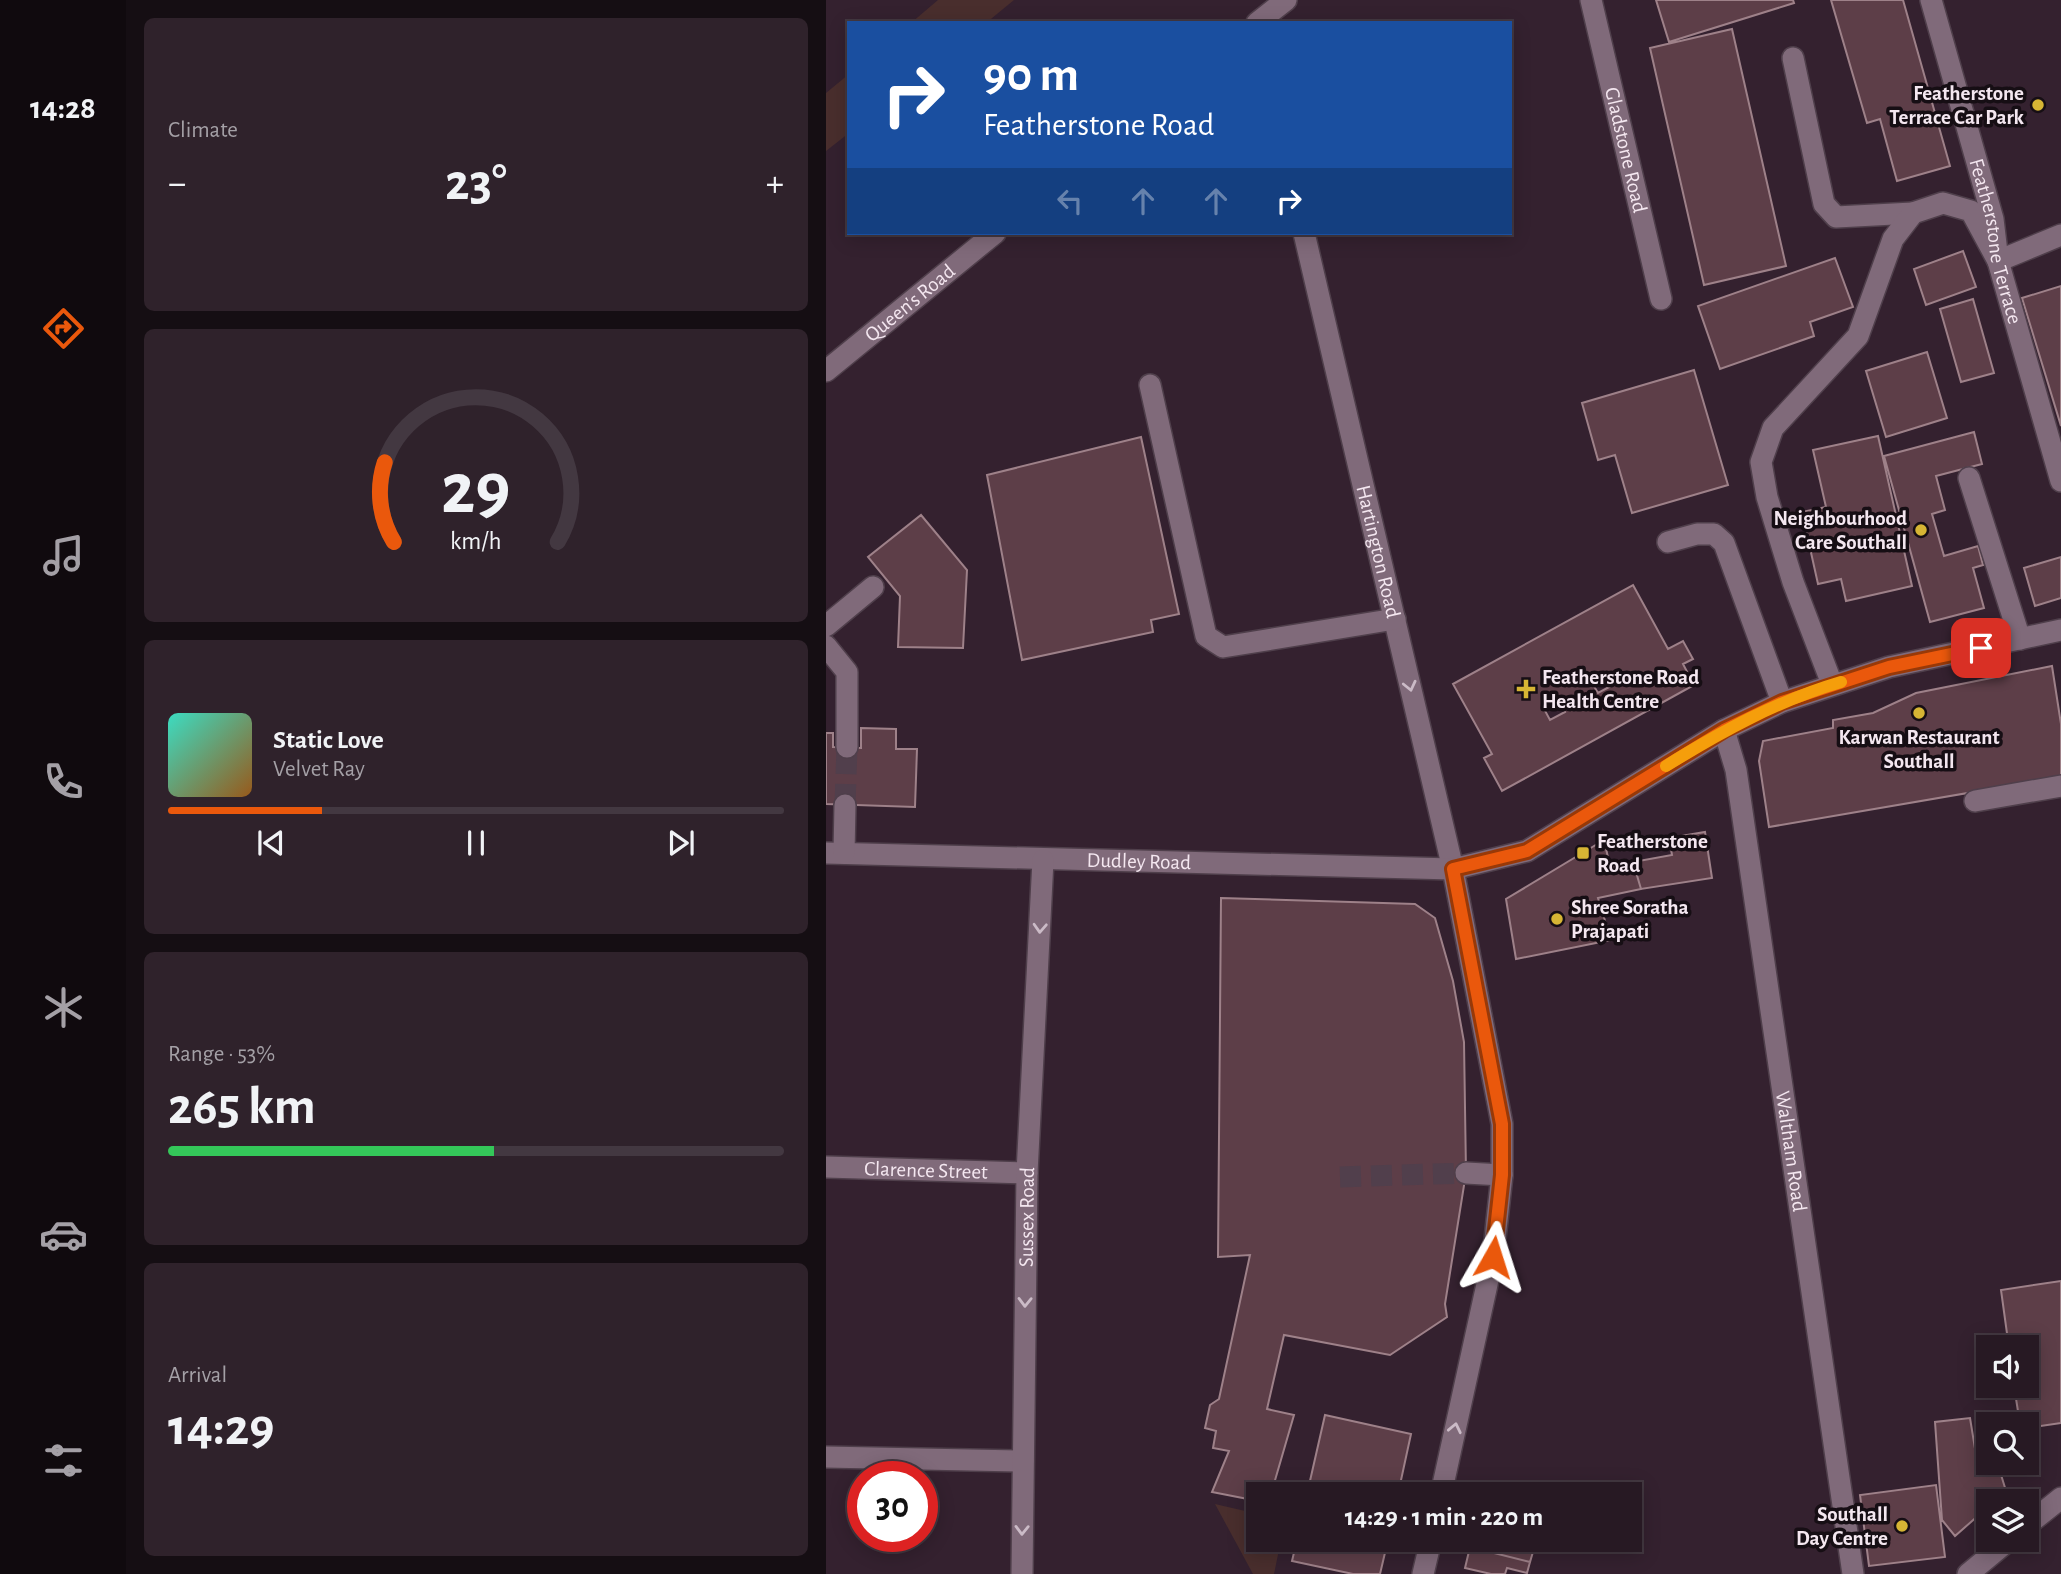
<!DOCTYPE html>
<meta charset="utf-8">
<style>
:root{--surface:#271923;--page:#2f222b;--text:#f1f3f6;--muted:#a4a0a6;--line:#433841;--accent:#ea580c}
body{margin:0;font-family:"Alegreya Sans",sans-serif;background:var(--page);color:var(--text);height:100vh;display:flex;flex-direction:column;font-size:26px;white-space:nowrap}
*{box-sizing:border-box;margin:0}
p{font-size:23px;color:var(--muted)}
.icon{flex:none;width:38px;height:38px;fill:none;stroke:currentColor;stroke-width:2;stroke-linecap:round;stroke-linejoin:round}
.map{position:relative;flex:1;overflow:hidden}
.details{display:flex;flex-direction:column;gap:18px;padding:18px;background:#150e13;width:700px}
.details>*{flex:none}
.top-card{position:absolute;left:21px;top:21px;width:665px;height:214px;border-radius:0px;box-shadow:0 4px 18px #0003,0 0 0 2px var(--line);background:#1a4fa0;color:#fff;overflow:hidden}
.controls{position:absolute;left:1150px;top:1335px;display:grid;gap:14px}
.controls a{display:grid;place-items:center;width:63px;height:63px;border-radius:0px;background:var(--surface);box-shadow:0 4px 18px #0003,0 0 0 2px var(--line);font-size:35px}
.speed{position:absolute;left:21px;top:1461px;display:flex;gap:14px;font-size:35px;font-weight:700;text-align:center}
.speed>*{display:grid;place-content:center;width:91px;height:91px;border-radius:50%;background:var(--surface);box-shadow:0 4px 18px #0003,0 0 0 2px var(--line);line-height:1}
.speed .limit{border:10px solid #d22;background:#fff;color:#111}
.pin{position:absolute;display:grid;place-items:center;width:60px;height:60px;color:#fff;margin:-30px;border-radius:14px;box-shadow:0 4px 10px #0006}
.me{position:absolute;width:77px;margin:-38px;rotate:6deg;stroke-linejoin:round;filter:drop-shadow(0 0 5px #0008)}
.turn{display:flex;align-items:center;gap:24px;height:147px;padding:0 21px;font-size:32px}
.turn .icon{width:91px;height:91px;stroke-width:2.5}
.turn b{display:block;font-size:49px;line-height:60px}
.lanes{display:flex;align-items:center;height:66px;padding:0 21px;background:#0003;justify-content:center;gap:35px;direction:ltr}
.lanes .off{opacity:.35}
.big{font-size:52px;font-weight:700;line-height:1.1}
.details .widget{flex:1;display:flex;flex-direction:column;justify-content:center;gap:10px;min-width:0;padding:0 24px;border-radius:10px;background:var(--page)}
.details .dial{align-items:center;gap:0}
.dial svg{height:182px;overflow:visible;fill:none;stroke:var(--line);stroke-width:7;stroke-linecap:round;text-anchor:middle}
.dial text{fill:var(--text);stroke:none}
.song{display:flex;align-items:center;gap:21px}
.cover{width:84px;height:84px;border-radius:10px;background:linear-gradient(135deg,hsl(170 70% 55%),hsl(30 70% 35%))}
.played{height:7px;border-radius:4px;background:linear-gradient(90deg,var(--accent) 25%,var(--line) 25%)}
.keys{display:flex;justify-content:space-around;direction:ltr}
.heat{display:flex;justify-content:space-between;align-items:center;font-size:38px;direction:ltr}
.charge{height:10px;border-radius:5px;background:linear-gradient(90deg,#34c759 53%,var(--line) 0)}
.trip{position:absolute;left:420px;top:1482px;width:396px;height:70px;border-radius:0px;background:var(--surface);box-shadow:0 4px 18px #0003,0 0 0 2px var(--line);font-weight:700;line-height:70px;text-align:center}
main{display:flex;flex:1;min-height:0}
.tabs{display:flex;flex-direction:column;width:126px;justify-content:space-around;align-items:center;background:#100a0e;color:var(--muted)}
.tabs .icon{width:49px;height:49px}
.tabs .active{color:var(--accent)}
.tabs b{font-size:32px;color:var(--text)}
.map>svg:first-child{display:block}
</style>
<main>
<nav class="tabs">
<b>14:28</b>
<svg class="icon active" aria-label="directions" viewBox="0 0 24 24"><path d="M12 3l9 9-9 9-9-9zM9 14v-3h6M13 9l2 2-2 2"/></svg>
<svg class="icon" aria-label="music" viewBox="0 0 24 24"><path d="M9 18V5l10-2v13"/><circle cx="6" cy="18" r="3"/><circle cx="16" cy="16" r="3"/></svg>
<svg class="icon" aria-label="phone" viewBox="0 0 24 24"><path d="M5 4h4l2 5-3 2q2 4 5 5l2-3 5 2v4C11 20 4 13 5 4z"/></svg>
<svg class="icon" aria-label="climate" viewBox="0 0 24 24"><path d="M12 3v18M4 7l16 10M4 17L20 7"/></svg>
<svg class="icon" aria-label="car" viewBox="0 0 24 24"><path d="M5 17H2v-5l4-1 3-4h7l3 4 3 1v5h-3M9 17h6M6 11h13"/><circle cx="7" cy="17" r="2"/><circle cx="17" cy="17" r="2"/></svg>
<svg class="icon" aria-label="filters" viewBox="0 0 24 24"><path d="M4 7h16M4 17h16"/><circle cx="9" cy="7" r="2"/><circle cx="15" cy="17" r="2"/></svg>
</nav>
<section class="details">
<div class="widget"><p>Climate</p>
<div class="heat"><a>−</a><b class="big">23°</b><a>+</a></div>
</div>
<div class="widget dial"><svg viewBox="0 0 100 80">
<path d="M14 69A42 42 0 1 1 86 69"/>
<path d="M14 69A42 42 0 0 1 10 34" stroke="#ea580c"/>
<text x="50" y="56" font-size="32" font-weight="700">29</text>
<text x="50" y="72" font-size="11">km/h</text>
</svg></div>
<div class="widget">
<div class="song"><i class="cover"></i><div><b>Static Love</b><p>Velvet Ray</p></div></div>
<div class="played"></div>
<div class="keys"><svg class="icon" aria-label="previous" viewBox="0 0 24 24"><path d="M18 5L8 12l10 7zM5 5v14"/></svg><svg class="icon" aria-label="pause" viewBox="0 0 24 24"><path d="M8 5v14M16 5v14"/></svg><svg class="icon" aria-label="next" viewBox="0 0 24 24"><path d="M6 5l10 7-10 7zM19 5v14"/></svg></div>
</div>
<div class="widget"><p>Range · 53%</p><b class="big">265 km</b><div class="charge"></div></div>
<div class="widget"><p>Arrival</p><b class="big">14:29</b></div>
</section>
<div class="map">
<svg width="1235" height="1574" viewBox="0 0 1235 1574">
<rect width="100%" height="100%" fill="#34212f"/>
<!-- green -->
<path fill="#492e2d" d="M112 0H188L160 23H85Z
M23 74V133L0 151V93Z
M389 1504 432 1514V1540H455L448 1574H427Z"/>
<!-- building -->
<path fill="#5d3e48" stroke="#9e8189" stroke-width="2" fill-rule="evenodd" d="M830 0H967L968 3 843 42Z
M1005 0H1077L1124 166 1071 181 1054 119 1041 123Z
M906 29 960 266 878 285 824 48Z
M1137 251 1150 287 1100 305 1088 269Z
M1009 258 1027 307 984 322 988 336 894 369 872 306Z
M1235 286V426L1196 298Z
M1147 299 1168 373 1135 382 1114 309Z
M1101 352 1121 418 1060 437 1040 371Z
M868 370 902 485 806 513 789 455 772 460 756 403Z
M1148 432 1156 464 1110 476 1119 510 1106 514 1118 556 1152 546 1157 565 1147 568 1158 608 1104 622 1058 456Z
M1052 436 1086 586 1020 601 1015 579 992 584 976 512 1000 507 987 450Z
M315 437 353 614 325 620 327 632 196 660 161 475Z
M95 515 141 570 137 648 72 647 74 596 42 557Z
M1235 557V598L1209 606 1198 568Z
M807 585 842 649 857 641 867 659 857 664 868 685 676 791 658 758 666 754 627 684ZM779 672 787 685 772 693 765 681ZM732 699 739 712 724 720 717 707Z
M1226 666 1235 724V777L943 827 933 761 937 741 1007 728V720L1047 713 1090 693Z
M35 728 70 729V749H91L89 807 0 804V733H7V747L35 748Z
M879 832 886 878 815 889 807 862 846 855 843 838Z
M778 840 784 866 807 862 815 889 772 898 785 940 690 959 680 899Z
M395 898 589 904 609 918 627 981 638 1042 640 1173 619 1304 621 1317 564 1355 458 1335 441 1409 468 1415 445 1494H432V1501L386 1492 403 1451 387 1448 390 1431 379 1428 384 1405 393 1399 424 1255 392 1257Z
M1235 1281V1423L1200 1428V1424H1194L1188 1386H1200V1348H1183L1175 1290Z
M499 1415 585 1434 572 1494H481Z
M1144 1418 1152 1467 1172 1465 1180 1491 1168 1502H1162V1507L1129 1536 1116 1520 1109 1422Z
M1110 1485 1119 1557 1043 1566 1034 1495Z
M471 1540H562L554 1574H527L466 1561Z
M646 1540H689L709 1545 704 1562 644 1547Z
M644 1547 704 1562 701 1573 681 1568 679 1574H665L639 1568Z"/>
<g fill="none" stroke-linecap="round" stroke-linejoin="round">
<!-- minor-tunnel -->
<path stroke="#513f4c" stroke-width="21" stroke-dasharray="21 10" stroke-linecap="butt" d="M19 805 21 747
M514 1177 640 1173"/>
<defs>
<g id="minor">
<path id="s1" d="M765 0 835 299"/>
<path id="s2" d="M1105 0 1167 219 1172 261 1235 481"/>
<path d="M431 23 460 0"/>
<path d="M967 58 998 204 1010 217 1087 213"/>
<path id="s3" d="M478 233 627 869 676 1124V1175L667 1257 615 1494"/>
<path id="s4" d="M0 371 169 233"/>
<path d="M324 385 380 636 397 647 569 619"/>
<path d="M1143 478 1194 639"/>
<path d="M842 542 871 534H888L898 543 956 702"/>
<path d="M0 626 47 587"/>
<path d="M0 646 21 672V747"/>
<path d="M1006 684 967 582 941 497 935 462 947 428 1032 336 1067 239 1087 213 1117 203 1145 211 1172 261 1235 235"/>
<path id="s5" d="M898 730 910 770 1027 1574"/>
<path d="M1149 801 1235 786"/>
<path id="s6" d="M0 853 627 869 701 851 898 730 956 702 1063 667 1235 630"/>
<path d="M18 853 19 805"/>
<path id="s7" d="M0 1167 201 1173"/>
<path d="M640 1173 676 1175"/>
<path d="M0 1457 197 1461"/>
<path d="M1200 1526 1235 1498"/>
<path id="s8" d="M196 1574 201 1173 217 860"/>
<path d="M597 1574 605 1540"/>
<path d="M1142 1574 1183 1540"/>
</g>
</defs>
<!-- minor casing -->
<use href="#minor" stroke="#4f3f4b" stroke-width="24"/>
<!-- minor -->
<use href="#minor" stroke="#806a7a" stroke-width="21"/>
</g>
<!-- one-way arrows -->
<defs><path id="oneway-chevron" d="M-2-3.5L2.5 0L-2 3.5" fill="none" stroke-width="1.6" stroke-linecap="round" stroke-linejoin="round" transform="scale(1.75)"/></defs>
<g stroke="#cbbbc7">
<use href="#oneway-chevron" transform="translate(584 686) rotate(77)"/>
<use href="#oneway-chevron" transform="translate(214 928) rotate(93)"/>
<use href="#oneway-chevron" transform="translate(199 1302) rotate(91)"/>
<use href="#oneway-chevron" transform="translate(629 1428) rotate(-78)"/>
<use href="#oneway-chevron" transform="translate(196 1530) rotate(91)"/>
</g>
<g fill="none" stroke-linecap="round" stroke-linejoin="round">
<defs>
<path id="route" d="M667 1257 676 1175V1124L627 869 701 851 898 730 956 702 1063 667 1155 648"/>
</defs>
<!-- route casing -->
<use href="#route" stroke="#983908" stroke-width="18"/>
<!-- route -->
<use href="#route" stroke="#ea580c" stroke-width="12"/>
<!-- slow -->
<path stroke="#f59e0b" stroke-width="12" d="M840 766C896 731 951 701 1015 682"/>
</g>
<!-- markers -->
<g fill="#d6b534" stroke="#160e14" stroke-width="2.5">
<circle cx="1212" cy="105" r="7"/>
<circle cx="1095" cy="530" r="7"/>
<path d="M696.5 678.5h7v7h7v7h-7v7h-7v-7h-7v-7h7z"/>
<circle cx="1093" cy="713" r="7"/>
<rect x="750" y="846" width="14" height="14" rx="3.5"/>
<circle cx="731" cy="919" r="7"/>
<circle cx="1076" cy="1526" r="7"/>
</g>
<g text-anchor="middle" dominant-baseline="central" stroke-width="7" stroke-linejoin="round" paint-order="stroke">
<!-- poi labels -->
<g font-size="21" font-weight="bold" fill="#f4e7f0" stroke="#160e14" text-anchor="end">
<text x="1198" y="93">Featherstone<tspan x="1198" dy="24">Terrace Car Park</tspan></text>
<text x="1081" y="518">Neighbourhood<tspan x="1081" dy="24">Care Southall</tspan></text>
<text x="716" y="677" text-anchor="start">Featherstone Road<tspan x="716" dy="24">Health Centre</tspan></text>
<text x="1093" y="737" text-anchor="middle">Karwan Restaurant<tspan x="1093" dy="24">Southall</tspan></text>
<text x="771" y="841" text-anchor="start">Featherstone<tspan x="771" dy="24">Road</tspan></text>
<text x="745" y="907" text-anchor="start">Shree Soratha<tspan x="745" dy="24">Prajapati</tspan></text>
<text x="1062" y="1514">Southall<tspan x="1062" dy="24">Day Centre</tspan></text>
</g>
<!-- street labels -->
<g font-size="21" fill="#f4e7f0" stroke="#160e14">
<text stroke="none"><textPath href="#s1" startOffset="154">Gladstone Road</textPath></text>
<text stroke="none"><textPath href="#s2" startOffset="250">Featherstone Terrace</textPath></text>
<text stroke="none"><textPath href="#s4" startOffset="108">Queen's Road</textPath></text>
<text stroke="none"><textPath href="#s3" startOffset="327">Hartington Road</textPath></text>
<text stroke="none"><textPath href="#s6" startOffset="313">Dudley Road</textPath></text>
<text stroke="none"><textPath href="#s5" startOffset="427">Waltham Road</textPath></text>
<text stroke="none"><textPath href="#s7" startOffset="100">Clarence Street</textPath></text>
<text stroke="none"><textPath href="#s8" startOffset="357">Sussex Road</textPath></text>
</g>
</g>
</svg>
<div class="controls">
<a><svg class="icon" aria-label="sound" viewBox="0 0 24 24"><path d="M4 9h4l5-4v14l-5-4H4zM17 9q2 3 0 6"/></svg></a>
<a><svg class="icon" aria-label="search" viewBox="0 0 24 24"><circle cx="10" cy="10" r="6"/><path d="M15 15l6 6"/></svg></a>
<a><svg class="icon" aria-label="layers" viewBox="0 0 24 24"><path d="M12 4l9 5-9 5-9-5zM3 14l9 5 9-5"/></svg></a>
</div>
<div class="speed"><div class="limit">30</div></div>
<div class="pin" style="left:1155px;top:648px;background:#d93025"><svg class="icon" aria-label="arrive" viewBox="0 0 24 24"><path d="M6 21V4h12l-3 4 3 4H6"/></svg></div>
<svg class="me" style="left:667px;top:1257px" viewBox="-20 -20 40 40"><path d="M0-17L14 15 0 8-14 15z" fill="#ea580c" stroke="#fff" stroke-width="4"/></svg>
<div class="trip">14:29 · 1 min · 220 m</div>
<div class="top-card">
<div class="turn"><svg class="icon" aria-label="right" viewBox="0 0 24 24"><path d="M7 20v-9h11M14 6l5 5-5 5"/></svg><div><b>90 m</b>Featherstone Road</div></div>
<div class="lanes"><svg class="icon off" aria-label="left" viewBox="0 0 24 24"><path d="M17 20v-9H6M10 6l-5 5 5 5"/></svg><svg class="icon off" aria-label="ahead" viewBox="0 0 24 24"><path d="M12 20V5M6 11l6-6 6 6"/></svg><svg class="icon off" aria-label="ahead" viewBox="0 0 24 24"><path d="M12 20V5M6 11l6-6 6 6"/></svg><svg class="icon" aria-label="right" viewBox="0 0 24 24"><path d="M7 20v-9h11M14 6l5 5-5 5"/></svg></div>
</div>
</div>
</main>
